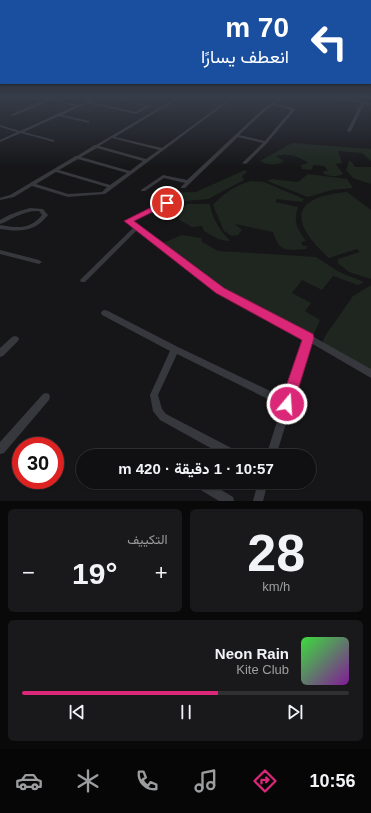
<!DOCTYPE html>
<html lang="ar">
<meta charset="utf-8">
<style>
:root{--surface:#101012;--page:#19191b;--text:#f1f3f6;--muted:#9c9d9f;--line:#303032;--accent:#db2777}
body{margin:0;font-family:Helvetica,Vazirmatn,sans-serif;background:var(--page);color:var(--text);direction:rtl;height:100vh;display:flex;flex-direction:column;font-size:15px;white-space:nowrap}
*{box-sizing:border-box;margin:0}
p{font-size:13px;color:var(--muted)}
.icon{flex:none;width:22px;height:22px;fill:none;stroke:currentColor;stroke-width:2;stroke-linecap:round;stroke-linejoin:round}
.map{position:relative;height:501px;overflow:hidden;direction:ltr}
.drawer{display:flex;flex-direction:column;gap:8px;padding:8px;background:#09090a;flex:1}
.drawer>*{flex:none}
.hud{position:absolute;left:0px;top:0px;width:371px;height:84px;box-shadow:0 1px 3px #0004,0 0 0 1px var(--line);direction:rtl;background:#1a4fa0;color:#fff;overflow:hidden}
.speed{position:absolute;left:12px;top:437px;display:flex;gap:8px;font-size:20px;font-weight:700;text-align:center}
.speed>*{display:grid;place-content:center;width:52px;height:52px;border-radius:50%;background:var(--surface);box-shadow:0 1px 3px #0004,0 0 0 1px var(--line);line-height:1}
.speed .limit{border:6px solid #d22;background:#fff;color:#111}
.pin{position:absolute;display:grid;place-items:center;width:34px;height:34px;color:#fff;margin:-17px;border:2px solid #fff;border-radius:50%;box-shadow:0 1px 4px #0007}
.me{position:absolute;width:44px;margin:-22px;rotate:18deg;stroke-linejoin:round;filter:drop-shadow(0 0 3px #0008)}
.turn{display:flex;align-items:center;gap:14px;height:84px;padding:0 16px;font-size:18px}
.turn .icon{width:52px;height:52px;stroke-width:2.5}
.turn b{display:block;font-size:28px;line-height:34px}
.big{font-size:30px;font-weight:700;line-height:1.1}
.drawer .card{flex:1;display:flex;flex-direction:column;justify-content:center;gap:6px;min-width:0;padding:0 14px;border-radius:6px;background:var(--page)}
.drawer .dial{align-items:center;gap:0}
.dial b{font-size:52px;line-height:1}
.song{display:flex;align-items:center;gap:12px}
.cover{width:48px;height:48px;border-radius:6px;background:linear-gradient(135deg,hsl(120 70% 55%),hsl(290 70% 35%))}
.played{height:4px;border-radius:2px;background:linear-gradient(90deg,var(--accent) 60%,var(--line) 60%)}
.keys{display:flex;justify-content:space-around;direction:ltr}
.heat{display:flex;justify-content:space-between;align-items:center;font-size:22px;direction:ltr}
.drawer .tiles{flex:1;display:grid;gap:8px;grid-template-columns:1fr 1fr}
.card:last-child{grid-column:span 2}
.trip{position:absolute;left:76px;top:449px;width:240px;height:40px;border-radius:20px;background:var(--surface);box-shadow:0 1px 3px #0004,0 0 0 1px var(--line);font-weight:700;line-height:40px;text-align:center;direction:rtl}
.tabs{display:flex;height:64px;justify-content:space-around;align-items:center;background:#060607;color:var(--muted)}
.tabs .icon{width:28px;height:28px}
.tabs .selected{color:var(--accent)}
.tabs b{font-size:18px;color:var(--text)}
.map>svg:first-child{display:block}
</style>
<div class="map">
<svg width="371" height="501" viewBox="0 0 371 501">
<rect width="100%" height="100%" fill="#161618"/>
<!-- green -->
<path fill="#1e261f" d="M292 143 371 149V161L362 153 338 151 342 163 336 164 343 174C338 177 328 177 323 173L324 171H328L324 166 314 165 311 170 302 169 301 165 308 163C299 156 287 153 276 156L284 161C277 166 268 165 260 161Z
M349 161 352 162 355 167H371V184L353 178 346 170Z
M245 170 247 172 242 176 244 180 208 199 174 202 152 193 196 192Z
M308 174 347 179 353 188 332 190 308 197 267 181 271 179 298 182Z
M251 181 264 182 304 199 302 202 276 199V202L298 207C293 222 297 228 306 241L301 242 303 246H307L306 249C286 250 280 253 273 232L235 224 242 230 238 235 232 236 224 231 213 205C224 193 236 185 251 181Z
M347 192 371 210V279L349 272 338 263V259L360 252 357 249 329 258C290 223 289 197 347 192Z
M187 204H210C212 219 220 230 230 241 220 241 212 236 204 231L202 226 192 227 179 220 180 211Z
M182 235 201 238 202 242 218 251 316 257 339 272 364 282 358 285 333 276 322 290 302 280 292 293 311 303 305 311 320 320 312 338 219 286 163 243Z
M371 285V372L322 344 325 336 353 296Z"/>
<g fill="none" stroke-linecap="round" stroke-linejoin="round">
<!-- street -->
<path fill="#37383d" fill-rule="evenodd" d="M28 98H31L22 101 20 100Z
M49 98H55L54 99 78 105 94 98H97L90 102 136 112 146 106 106 98H110L151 106 136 114 87 103 62 115 89 121V123L59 116 24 132 54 140V142L21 133 0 142V140L17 132 0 127V125L20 131 75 106 51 100 13 116 10 115Z
M130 98 146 100 144 101 131 99Z
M176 98H179L115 137 162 148 230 98H233L105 194 68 197 32 186 14 197 0 200V198L10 195 74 157 75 156H77L93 146 94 145H96ZM112 138 159 150 146 159 99 146ZM97 148 143 161 130 171 81 157ZM78 159 127 173 110 185 59 170ZM56 172 107 187 102 192 68 194 36 184Z
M280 98H283L275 104 291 107 295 110 267 143 246 164 242 163 263 143 238 137 185 188H181V187L185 183 164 178 145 191H141V190L163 175 187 180 263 109ZM273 105 289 109 291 110 265 141 239 135 265 111Z
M333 98 363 101 371 103V105L364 104 351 131 349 132 347 131 361 103 334 99Z
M366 98H371V99H367Z
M162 198 169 202V204L132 221 222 289 312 336 371 369V378L311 343 276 456H266L282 406 177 354 158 395 162 409 166 414 239 452 240 456H225L160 420 153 411 150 395 170 351 102 315 101 313 102 311 105 310 108 311 178 347 285 398 305 339 218 293 137 230 85 282H81L80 280 133 228 126 222 125 221 126 220 163 203 159 200Z
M30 208 43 209 48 215C35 232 20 232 0 229V225C17 228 30 230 42 215L39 211C24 210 13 219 0 224V220C10 214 19 211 30 208Z
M0 250 39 260 42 262 39 264 0 254Z
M15 336 18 337 19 339 18 341 3 356 0 357V348L12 337Z
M46 393 49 394 50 397 49 400 4 453 0 454V442L43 394Z
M151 448 159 452 160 456H147L146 453 147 449Z
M193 482H208L233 497 234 501H219L194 486Z
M258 482H268L263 501H253Z"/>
</g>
<!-- sky -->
<linearGradient id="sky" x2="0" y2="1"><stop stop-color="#0c0c0d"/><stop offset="0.58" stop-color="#363c48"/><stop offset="1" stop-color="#363c48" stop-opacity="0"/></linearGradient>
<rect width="371" height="168" fill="url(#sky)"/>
<!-- route -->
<path fill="#db2777" stroke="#8e194d" d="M164 201H170L171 203 134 221 224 288 313 334 314 338 292 409 287 411 282 409 280 404 302 340 216 293 124 221Z"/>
</svg>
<div class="speed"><div class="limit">30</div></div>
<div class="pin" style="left:167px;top:203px;background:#d93025"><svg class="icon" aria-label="arrive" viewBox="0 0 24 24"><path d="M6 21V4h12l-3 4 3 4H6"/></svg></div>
<svg class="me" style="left:287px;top:404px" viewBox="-20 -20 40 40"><circle r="17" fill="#db2777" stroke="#fff" stroke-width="3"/><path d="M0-11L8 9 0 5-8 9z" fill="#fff"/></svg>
<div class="trip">10:57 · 1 دقيقة · 420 m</div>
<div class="hud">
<div class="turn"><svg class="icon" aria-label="left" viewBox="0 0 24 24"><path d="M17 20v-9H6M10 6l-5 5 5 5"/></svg><div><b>70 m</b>انعطف يسارًا</div></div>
</div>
</div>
<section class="drawer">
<div class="tiles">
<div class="card dial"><b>28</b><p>km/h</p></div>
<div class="card"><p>التكييف</p>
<div class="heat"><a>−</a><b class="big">19°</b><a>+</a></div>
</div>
<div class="card">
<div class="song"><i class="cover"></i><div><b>Neon Rain</b><p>Kite Club</p></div></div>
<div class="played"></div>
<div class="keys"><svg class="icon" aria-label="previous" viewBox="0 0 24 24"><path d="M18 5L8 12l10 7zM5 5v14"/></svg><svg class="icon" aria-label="pause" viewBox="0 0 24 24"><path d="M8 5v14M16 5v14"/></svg><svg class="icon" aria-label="next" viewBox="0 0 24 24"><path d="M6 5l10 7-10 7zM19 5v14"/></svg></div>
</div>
</div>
</section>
<nav class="tabs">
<b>10:56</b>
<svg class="icon selected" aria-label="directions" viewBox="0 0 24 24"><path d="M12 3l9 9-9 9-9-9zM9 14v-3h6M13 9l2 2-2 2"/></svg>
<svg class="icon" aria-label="music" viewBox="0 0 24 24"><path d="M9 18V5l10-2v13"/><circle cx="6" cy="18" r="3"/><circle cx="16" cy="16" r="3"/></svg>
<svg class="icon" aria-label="phone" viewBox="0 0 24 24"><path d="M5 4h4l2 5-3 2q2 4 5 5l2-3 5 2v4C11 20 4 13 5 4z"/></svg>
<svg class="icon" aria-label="climate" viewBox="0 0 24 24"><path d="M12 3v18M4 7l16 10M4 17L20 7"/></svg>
<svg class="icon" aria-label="car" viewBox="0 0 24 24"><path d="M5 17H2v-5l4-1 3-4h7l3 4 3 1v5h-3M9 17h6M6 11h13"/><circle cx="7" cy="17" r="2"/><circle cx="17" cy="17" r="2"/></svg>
</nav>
